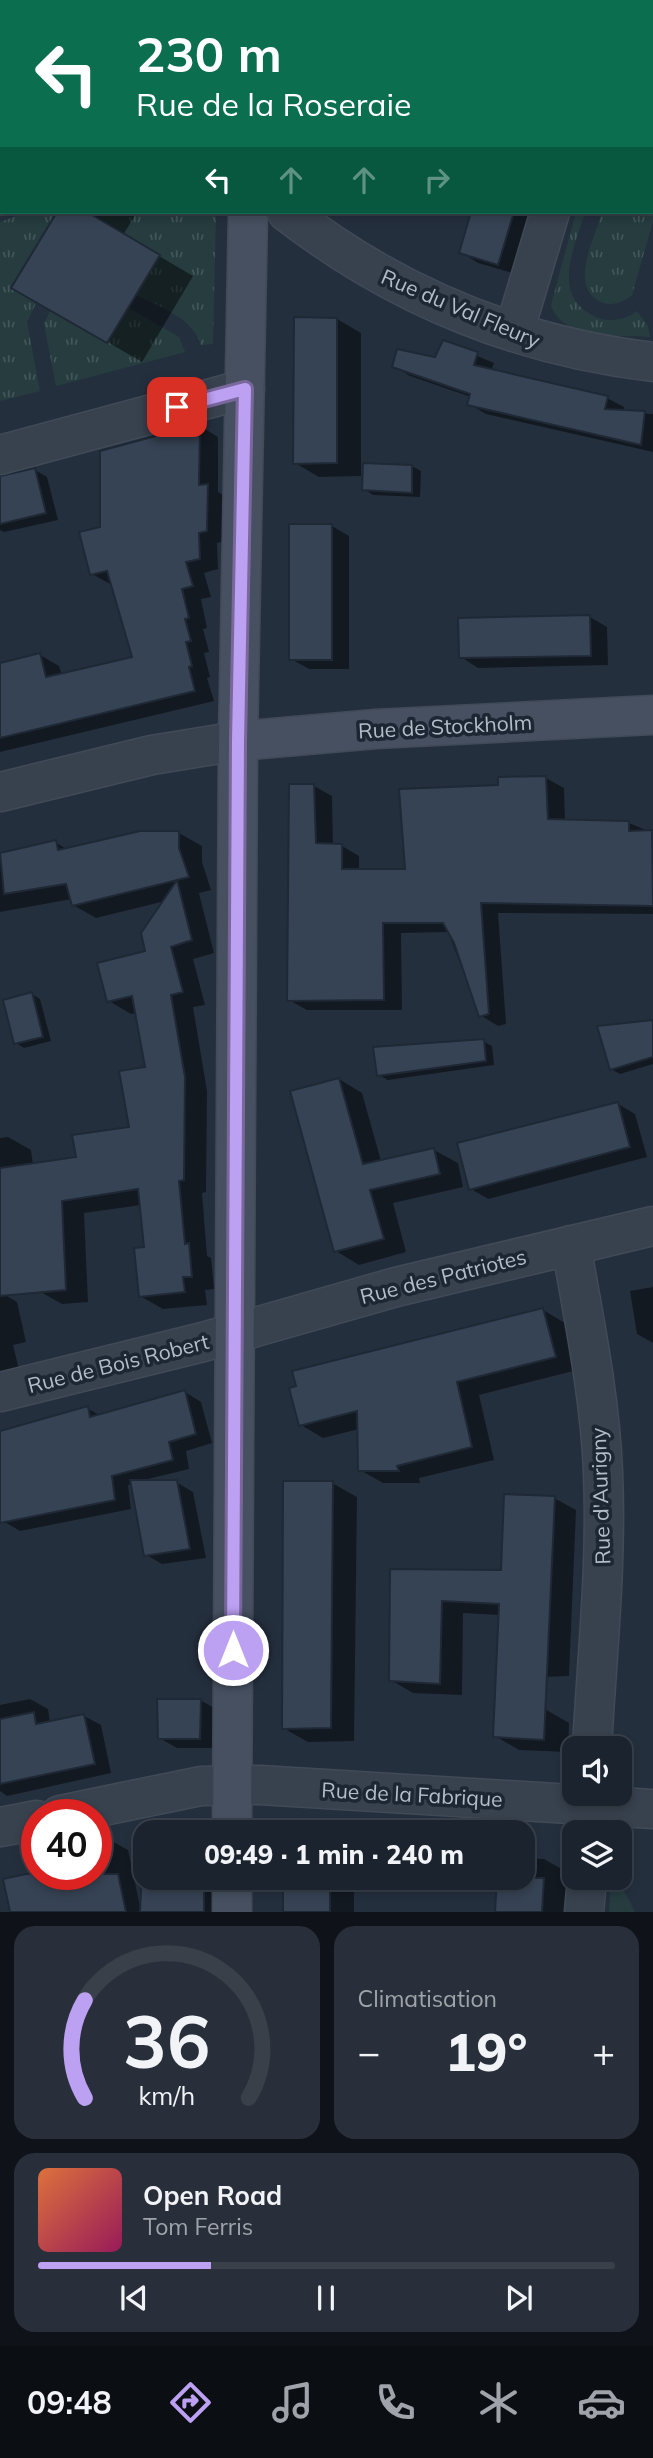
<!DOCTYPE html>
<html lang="fr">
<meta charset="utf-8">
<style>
:root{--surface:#1b232e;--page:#282f3a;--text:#f1f3f6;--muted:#a0a4aa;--line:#39404a;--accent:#bca0f2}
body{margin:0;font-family:Mulish,sans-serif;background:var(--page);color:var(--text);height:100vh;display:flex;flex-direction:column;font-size:26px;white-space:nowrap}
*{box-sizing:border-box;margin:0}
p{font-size:23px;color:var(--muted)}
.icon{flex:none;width:38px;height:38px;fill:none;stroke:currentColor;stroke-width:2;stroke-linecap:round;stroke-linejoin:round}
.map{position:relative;height:1912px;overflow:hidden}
.sheet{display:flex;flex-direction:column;gap:14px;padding:14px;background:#0f1319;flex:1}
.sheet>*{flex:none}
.banner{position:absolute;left:0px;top:0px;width:654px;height:214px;box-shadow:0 4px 10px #0003,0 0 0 2px var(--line);background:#0b6e4f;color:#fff;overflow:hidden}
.controls{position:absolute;left:562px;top:1736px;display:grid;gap:14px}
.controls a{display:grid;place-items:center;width:70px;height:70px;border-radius:14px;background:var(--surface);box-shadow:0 4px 10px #0003,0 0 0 2px var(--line);font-size:35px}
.speed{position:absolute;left:21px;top:1799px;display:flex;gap:14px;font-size:35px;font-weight:700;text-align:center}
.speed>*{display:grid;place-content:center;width:91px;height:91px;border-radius:50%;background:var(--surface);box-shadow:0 4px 10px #0003,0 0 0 2px var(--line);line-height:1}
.speed .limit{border:10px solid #d22;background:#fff;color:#111}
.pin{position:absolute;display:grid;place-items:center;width:60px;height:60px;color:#fff;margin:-30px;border-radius:14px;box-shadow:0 4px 10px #0006}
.me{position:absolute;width:77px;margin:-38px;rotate:0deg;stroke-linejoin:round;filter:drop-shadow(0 0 5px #0008)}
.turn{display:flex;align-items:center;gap:24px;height:147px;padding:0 21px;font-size:32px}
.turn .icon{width:91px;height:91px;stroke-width:2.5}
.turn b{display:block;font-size:49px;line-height:60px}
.lanes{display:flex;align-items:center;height:66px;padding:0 21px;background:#0003;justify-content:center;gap:35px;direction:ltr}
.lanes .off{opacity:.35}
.big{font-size:52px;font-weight:800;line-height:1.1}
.sheet .card{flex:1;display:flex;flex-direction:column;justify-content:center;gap:10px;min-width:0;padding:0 24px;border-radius:21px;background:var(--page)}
.sheet .dial{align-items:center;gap:0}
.dial svg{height:182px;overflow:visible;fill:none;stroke:var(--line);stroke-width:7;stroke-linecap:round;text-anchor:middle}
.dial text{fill:var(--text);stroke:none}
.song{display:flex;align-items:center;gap:21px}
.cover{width:84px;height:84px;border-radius:10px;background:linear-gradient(135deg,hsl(20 70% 55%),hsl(330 70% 35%))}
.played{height:7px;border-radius:4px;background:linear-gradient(90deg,var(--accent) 30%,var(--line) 30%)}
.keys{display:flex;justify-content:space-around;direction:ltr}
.heat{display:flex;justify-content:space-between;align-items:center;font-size:38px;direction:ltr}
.sheet .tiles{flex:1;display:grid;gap:14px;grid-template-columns:1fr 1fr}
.card:last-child{grid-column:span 2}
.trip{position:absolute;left:133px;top:1820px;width:402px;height:70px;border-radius:21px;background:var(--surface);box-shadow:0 4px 10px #0003,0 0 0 2px var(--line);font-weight:800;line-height:70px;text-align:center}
.menu{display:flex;height:112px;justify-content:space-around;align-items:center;background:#0b0e12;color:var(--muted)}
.menu .icon{width:49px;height:49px}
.menu .on{color:var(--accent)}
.menu b{font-size:32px;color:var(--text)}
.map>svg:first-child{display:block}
</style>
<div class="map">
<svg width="653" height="1912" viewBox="0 0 653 1912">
<defs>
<pattern id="grass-tufts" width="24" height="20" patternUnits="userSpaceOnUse" patternTransform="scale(1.75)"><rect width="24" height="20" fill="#263c3f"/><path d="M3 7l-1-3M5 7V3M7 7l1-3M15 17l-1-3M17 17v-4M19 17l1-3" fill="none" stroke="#435659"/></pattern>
</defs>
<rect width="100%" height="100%" fill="#242f3e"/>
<!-- grass -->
<path fill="url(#grass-tufts)" d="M653 65V221L632 295C623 302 613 307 601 302 568 287 595 238 602 212H653Z
M26 212H57L11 288 36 303 27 322 40 391 0 401V222Z
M91 212H216L213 344 201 345C192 317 161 308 136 295L160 255Z
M576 212H585C574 249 550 296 596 317 609 323 626 320 637 311L648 326 650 337C620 335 561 340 551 305Z
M129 308 179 337 185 352 56 386 44 324 50 311 107 343Z
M619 1881 635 1912H609L611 1882Z"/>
<!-- shadow -->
<path fill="#0007" d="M130 0H210L212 2H132Z
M532 0H603L532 2Z
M0 46 2 47V144L0 143Z
M59 212H137L123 235 193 276 142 362 13 287Z
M473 212H534L516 274 478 263 461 252Z
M337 319 361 333V476L319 477 295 463Z
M444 342 494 363 491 371 607 398 624 407 623 412 653 414V452L486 414 469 404 471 397 410 376 394 366 436 359Z
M200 426 218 437V492L227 497 226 541 217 543 218 569 204 573 211 597 201 599 207 628 203 629 209 652 204 653 210 677 207 678 214 701 0 752V665L40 655 59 666 62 675 134 658 112 585 92 574 102 528Z
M412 466 421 471 420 497 373 495 364 489Z
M35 470 47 477 58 520 4 532 0 530V478Z
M332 526 349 536V669H309L291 659Z
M590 617 607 627 608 665 478 668 461 657Z
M546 778 564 788 565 821 629 823 653 833V914L498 913 506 1024 498 1026 480 1015 448 932 401 933 402 1010H307L289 1000 314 786 332 796 333 845 342 846 359 856V871H407L499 787Z
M179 833 202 846V862L211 890 199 893 214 953 193 959 205 1005 193 1007 207 1091 206 1192 202 1193 207 1256 211 1258 214 1289 205 1290 207 1305 163 1309 140 1296 146 1249 141 1205 84 1213 88 1302 62 1304 39 1291 0 1205V1138L8 1137 31 1150 33 1165 78 1158 131 1128 147 1068 137 1013 131 1014 109 1001 147 953 165 901 96 918 73 905 72 899 0 912V856L55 842 68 850Z
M32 994 40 999 51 1041 24 1048 16 1043Z
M653 1022V1064L620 1074 611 1069Z
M483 1041 492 1046 494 1065 388 1080 379 1075Z
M339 1079 362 1093 381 1161 434 1150 458 1163 463 1187 393 1203 406 1252 359 1265 336 1251Z
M618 1104 635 1114 647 1157 488 1199 471 1189Z
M653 1287V1343L637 1334 630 1291Z
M0 1292 17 1302 26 1342 13 1345 21 1378 0 1390Z
M543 1310 565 1323 577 1370 479 1395 494 1460 419 1478 420 1483H383L360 1470 359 1429 323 1438 301 1425Z
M185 1392 201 1402 212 1443 186 1451 189 1469 144 1480 176 1482 193 1492 206 1558 162 1564 145 1554 132 1484 128 1485 131 1509 20 1531 3 1521 0 1510V1436L87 1408 101 1416Z
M332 1483 357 1497 354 1741 308 1742 283 1728Z
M554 1498 576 1510 569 1676 520 1678 500 1615 463 1613 462 1695 413 1693 391 1680 392 1571 502 1572Z
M30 1699 48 1709 50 1722 84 1716 101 1725 111 1773 7 1796 0 1791V1705Z
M200 1700 218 1710 217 1748H177L159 1738Z
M545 1709 569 1723 568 1752 519 1750 495 1736Z
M110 1840 128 1850 141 1911 145 1846V1878H220V1912H12L5 1881 37 1874H96V1842Z
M523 1858 544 1859 567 1872 565 1912H497L499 1878H523Z
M285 1878H354V1912H285Z"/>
<!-- building -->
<path fill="#364354" stroke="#1f2835" stroke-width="2" d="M57 212H87L160 255 107 343 11 288Z
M471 212H514L498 265 459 253Z
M294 317 337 318V463L293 464Z
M443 340 478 352 474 365 608 396 605 409 645 411 641 445 467 405 470 394 392 367 397 349 435 357Z
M200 424 199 485 208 484 207 531 199 533 200 559 186 562 193 586 182 589 189 618 185 619 191 641 186 642 192 666 189 667 195 691 0 738V663L40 653 46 677 132 657 107 571 90 575 79 532 100 527V451Z
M363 463 412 465V493L362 490Z
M35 468 46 513 0 524V476Z
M289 524H332V660H289Z
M590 615 591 656 459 658 458 618Z
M546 776 548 819 629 821V831L652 830 653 906 481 903 489 1014 479 1017 454 943 443 923H383L384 1000 287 1001 289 784H314L316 843 342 844V869H405L399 789 498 785V777Z
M140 831H179V848L189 877 177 880 192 940 171 947 183 992 171 995 185 1077 184 1180 179 1181 185 1244 189 1243 192 1277H183L185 1292 139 1297 134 1248 144 1247 138 1189 62 1201 66 1290 0 1296V1168L76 1157 72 1135 129 1127 119 1071 145 1067 132 996 107 1002 97 963 145 951 141 933 177 880 72 906 66 884 4 894 0 853 56 840 58 850Z
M32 992 43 1037 14 1044 3 1000Z
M653 1020V1057L610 1070 597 1026Z
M484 1039 486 1061 377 1076 373 1047Z
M339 1078 363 1164 434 1148 440 1174 370 1190 384 1239 334 1252 290 1091Z
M618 1102 630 1147 469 1190 457 1143Z
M543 1308 556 1357 457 1382 472 1447 397 1466 399 1471H358L357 1411 299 1426 289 1388 296 1386 292 1371Z
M185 1390 196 1434 169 1442 173 1460 112 1476 115 1500 0 1523V1431L88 1406 90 1417Z
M130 1480H177L190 1549 144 1556Z
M283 1481H333L331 1728 282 1729Z
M504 1494 555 1496 544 1740 493 1737 499 1604 442 1601 440 1684 389 1681 390 1569 501 1570Z
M157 1699H201L200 1739H158Z
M34 1712 36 1724 84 1714 95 1764 0 1784V1719Z
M143 1845H145V1878H204V1912H140Z
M26 1874H118L126 1912H10L3 1879Z
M283 1878H330V1912H283Z
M497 1878H544L542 1912H495Z"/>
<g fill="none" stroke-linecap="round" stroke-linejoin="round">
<defs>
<path id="street" d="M636 0 641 2
M287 212C394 295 518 346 653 362
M514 332 550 212
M0 455 245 389
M0 792 152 755 238 741
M571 1245C584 1320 600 1396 603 1472 607 1564 597 1656 592 1748
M0 1392 203 1342 396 1287 653 1226
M60 1815 201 1786 260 1785 653 1809
M0 1827 37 1820
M584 1912 587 1878"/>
<path id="secondary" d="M39 0 41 2
M270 2V0
M238 741 376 729 653 715
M232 1832 238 741 248 212
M232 1912V1878"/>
</defs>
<!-- street casing -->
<use href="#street" stroke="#414a57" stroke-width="41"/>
<!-- secondary casing -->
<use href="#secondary" stroke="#414a57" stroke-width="41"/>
<!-- street -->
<use href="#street" stroke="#38414e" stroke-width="38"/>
<!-- secondary -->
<use href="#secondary" stroke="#465061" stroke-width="38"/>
</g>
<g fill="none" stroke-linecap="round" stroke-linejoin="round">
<defs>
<path id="route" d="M177 407 245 389 238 741 233 1650"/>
</defs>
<!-- route casing -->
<use href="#route" stroke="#7a689d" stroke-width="18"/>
<!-- route -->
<use href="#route" stroke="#bca0f2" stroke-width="12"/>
</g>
<g text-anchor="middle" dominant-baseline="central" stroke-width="7" stroke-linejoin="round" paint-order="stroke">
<!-- street labels -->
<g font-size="21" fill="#b4bcc9" stroke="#1d2633">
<text transform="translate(461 308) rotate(23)">Rue du Val Fleury</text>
<text transform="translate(445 726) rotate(-3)">Rue de Stockholm</text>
<text transform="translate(443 1276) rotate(-14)">Rue des Patriotes</text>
<text transform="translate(118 1363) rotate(-14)">Rue de Bois Robert</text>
<text transform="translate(600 1496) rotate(-92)">Rue d'Aurigny</text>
<text transform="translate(412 1794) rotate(3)">Rue de la Fabrique</text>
</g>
</g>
</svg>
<div class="controls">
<a><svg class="icon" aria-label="sound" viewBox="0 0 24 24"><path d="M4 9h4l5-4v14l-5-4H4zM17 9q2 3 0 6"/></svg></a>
<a><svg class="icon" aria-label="layers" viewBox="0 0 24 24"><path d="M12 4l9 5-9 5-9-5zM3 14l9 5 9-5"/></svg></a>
</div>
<div class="speed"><div class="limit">40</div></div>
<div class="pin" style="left:177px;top:407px;background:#d93025"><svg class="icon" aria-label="arrive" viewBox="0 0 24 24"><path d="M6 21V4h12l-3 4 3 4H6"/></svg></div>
<svg class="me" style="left:233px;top:1650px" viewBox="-20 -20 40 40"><circle r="17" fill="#bca0f2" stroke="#fff" stroke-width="3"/><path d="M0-11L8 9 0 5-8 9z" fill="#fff"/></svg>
<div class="trip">09:49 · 1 min · 240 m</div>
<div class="banner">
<div class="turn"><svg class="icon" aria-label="left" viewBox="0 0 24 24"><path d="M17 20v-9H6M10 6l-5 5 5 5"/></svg><div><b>230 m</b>Rue de la Roseraie</div></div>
<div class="lanes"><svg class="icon" aria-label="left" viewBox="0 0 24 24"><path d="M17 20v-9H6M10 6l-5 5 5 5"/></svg><svg class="icon off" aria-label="ahead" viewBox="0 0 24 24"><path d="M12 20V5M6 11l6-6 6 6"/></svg><svg class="icon off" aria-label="ahead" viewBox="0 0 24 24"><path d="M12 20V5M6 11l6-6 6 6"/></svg><svg class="icon off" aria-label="right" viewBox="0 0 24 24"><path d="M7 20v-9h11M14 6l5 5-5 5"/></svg></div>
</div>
</div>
<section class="sheet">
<div class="tiles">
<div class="card dial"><svg viewBox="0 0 100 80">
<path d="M14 69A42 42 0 1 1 86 69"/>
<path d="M14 69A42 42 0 0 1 14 26" stroke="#bca0f2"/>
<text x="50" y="56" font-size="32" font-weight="700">36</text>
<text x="50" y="72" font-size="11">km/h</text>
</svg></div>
<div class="card"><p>Climatisation</p>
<div class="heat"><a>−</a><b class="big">19°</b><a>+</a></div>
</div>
<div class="card">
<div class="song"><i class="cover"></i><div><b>Open Road</b><p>Tom Ferris</p></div></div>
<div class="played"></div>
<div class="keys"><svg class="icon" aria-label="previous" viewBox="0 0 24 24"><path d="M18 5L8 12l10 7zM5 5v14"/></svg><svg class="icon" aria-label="pause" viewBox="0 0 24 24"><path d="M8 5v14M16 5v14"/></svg><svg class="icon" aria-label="next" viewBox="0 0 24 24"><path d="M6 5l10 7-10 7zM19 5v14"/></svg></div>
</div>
</div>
</section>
<nav class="menu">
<b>09:48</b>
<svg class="icon on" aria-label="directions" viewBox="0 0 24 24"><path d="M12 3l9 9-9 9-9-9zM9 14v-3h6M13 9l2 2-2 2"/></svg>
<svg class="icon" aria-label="music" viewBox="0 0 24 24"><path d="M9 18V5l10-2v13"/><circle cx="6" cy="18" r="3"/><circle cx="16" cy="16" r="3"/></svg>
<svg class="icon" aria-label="phone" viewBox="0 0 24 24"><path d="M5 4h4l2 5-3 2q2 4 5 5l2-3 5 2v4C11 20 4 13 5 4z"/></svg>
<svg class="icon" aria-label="climate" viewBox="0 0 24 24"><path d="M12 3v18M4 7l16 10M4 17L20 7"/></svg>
<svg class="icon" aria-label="car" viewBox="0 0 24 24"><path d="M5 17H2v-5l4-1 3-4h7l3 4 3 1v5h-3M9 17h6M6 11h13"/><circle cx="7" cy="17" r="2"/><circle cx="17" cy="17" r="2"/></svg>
</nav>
